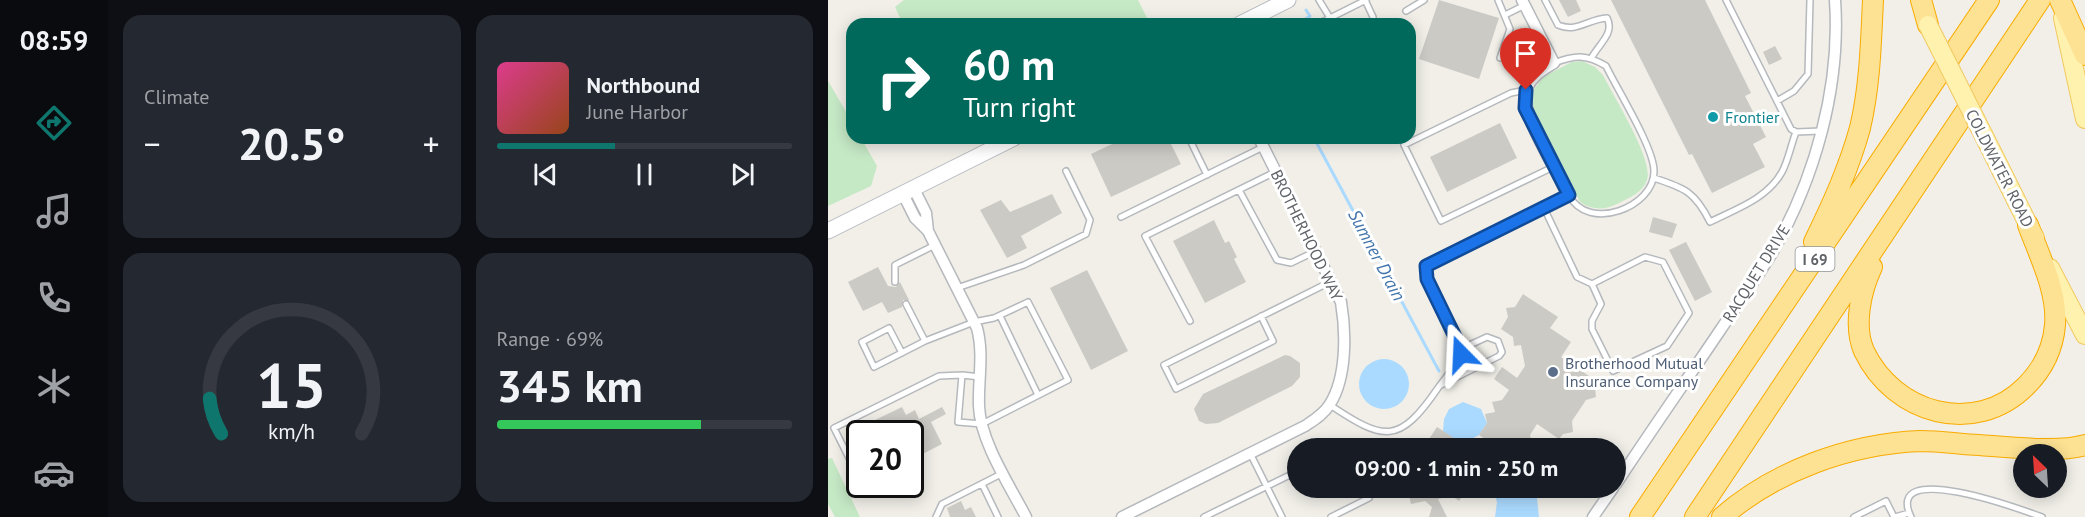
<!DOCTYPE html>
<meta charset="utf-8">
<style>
:root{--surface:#171b24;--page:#242831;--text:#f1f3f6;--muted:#9ea1a6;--line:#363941;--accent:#0f766e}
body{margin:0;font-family:"PT Sans",sans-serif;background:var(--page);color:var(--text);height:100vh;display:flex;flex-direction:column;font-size:22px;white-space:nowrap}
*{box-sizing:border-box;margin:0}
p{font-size:20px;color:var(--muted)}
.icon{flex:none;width:33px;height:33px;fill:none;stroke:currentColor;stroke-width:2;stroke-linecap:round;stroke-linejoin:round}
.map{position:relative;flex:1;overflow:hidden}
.drawer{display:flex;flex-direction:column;gap:15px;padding:15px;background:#0d0f14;width:720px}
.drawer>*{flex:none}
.top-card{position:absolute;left:18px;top:18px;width:570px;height:126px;border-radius:18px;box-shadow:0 3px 15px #0003;background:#00695c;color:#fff;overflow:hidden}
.needle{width:39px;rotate:335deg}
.fabs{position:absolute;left:1185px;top:444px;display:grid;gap:12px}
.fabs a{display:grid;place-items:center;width:54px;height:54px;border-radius:50%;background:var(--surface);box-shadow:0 3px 15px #0003;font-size:30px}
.speed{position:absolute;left:18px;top:420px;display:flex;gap:12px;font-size:30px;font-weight:700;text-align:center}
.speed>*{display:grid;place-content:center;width:78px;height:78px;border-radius:50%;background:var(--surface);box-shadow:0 3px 15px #0003;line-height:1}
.speed .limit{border:3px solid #111;border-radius:9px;background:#fff;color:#111}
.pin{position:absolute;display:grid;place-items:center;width:51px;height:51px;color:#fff;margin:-62px -26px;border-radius:50% 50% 50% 0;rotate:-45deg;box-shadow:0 0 6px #0007}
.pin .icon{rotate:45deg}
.me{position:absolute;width:66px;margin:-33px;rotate:339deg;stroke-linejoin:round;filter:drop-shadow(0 0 4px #0008)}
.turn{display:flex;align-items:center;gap:21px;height:126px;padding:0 18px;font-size:27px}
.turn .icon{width:78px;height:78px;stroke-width:2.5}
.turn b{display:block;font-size:42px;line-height:51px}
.big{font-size:45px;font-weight:800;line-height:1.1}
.drawer .card{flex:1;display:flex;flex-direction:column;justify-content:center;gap:9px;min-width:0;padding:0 21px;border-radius:18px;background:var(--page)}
.drawer .dial{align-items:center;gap:0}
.dial svg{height:156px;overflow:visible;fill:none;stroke:var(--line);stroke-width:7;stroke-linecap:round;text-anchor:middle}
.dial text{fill:var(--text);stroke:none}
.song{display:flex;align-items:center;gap:18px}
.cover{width:72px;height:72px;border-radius:9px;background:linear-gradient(135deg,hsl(330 70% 55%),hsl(20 70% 35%))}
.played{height:6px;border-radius:3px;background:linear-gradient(90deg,var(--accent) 40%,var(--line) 40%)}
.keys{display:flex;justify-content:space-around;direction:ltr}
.heat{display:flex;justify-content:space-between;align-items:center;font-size:33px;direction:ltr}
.charge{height:9px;border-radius:4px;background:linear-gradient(90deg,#34c759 69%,var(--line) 0)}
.drawer .tiles{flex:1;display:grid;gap:15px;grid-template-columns:repeat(2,1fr)}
.trip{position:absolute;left:459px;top:438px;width:339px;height:60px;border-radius:30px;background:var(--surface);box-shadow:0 3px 15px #0003;font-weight:800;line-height:60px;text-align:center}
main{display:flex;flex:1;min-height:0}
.dock{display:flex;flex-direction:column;width:108px;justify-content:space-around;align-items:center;background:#090b0e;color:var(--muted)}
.dock .icon{width:42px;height:42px}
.dock .on{color:var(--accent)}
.dock b{font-size:27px;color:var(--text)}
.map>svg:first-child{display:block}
</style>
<main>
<nav class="dock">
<b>08:59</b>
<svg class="icon on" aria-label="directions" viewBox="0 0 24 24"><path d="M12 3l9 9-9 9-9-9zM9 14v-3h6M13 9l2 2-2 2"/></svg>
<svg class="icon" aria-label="music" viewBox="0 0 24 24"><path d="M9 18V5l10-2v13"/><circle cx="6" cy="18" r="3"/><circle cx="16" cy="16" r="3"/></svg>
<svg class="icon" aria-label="phone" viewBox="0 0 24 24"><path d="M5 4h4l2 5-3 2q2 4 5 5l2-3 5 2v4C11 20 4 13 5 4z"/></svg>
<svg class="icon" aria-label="climate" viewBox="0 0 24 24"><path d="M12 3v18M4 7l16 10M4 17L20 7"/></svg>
<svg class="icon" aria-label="car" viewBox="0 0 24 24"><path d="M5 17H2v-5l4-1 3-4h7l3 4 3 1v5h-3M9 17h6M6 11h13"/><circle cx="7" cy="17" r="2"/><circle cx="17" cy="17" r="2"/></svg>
</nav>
<section class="drawer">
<div class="tiles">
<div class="card"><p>Climate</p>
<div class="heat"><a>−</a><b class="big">20.5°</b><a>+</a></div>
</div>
<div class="card">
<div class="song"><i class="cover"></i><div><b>Northbound</b><p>June Harbor</p></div></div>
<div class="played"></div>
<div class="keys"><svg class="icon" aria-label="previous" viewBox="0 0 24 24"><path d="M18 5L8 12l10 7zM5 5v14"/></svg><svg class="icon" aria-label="pause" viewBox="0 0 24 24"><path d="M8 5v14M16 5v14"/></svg><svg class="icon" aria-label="next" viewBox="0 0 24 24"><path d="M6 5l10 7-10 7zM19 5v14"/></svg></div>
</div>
<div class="card dial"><svg viewBox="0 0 100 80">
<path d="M14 69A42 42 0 1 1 86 69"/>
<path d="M14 69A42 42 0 0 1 8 51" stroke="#0f766e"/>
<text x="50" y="56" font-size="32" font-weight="700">15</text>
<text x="50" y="72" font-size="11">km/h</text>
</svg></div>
<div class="card"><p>Range · 69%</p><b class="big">345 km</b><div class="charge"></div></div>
</div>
</section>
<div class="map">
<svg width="1257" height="517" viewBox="0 0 1257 517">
<rect width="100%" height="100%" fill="#f1efe8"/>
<!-- green -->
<path fill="#c5e8c5" d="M76 0H310L322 24H75L67 7Z
M754 61 767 67 775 75C785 96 826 160 819 180 814 193 802 197 791 203 777 210 766 211 752 202L703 106V94L715 77 744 62Z
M0 81 24 122V138H33L49 166 43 186 0 206Z
M4 458 32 517H7L0 504V459Z"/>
<!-- water -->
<path fill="#aadaff" d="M531 384a25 25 0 1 1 50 0a25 25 0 1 1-50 0Z
M635 402 653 409 659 423 651 435 634 444 615 431 616 419 621 409Z
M656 438 663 443 664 448H642Z
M664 488H702L709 498 711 517H667L669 502Z"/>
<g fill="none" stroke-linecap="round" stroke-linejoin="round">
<!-- stream -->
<path stroke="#aadaff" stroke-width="3" d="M471 24 482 16 478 10
M486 138 611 371"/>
</g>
<!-- building -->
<path fill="#cccac5" d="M611 0 671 18 651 79 591 59Z
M731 0H748L753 11 740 17Z
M783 0H877L923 93 917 96 938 137 925 144 937 167 884 193 864 154 861 155Z
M947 46 954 59 941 65 935 52Z
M672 123 689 158 619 192 602 157Z
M297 138H340L353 164 283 197 263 154Z
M224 194 234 213 193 236 199 248 179 258 152 210 173 200 182 212Z
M825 217 849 224 844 238 821 232Z
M386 220 397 243 401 241 409 257 406 259 418 282 377 303 345 241Z
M858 242 884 292 867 301 841 250Z
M50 267 60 286 68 287 72 282 81 300H75L74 307 60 313 54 302 35 311 20 282Z
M259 270 300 351 263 370 222 288Z
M695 294 730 317 722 328 743 342 733 357 770 382 767 387 768 397 758 400 744 421 745 432 735 434 731 439 709 424 702 435 704 444 693 448H664L663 443 651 435 659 423 657 414 667 412 664 402 674 400 681 390 666 379 674 367 689 378 697 366 693 345 686 346 685 337 673 329 680 317 678 308 687 307Z
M457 355 462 356 472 363V377L464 386 390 423 378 424 371 421 366 409 375 394Z
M74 407 78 415 87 410 91 419 114 407 118 414 103 422 114 444 85 459 82 434H52L45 421Z
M609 427 626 438 639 448H595Z
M579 488H640L631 501 624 496 610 499 619 517H601L604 507 597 501 583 504Z
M133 501 137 510 143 507 148 517H122L119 508Z"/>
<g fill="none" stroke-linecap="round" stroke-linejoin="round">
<defs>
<path id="lane" d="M537 0 545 17V24
M670 0 682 29 672 58
M717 0 730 25C749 33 760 19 779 18 787 33 771 44 764 57
M898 0 963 129 968 132 993 131
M578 11 596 0
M677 15 697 5
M490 24 502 18 491 0
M505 24 502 18 538 0
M698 90 683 93 576 145 613 221 725 167
M949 101 966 91 980 74 982 0
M361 138 379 175
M826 178C857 188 867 192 882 222 908 209 939 199 954 172 960 161 963 145 968 132
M411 190 449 260 463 263 488 251
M716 208 749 277 764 284 817 257 835 262 861 313 839 346 785 371 764 329V321L773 304 764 284
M293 217 435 147
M67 282V265L107 245
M129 288 196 265 258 234 262 220 238 171
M78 304 97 341
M172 316 210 395
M433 316 445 341 348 389 336 365 502 282
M362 321 317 236 447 172
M74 353 61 328 34 342 46 367 97 341 146 322 166 318 200 302 240 380 154 424 130 422 134 375 152 377
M613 385 671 356 674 352 670 341 659 337 633 349
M502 405C556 441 571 445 610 388 618 377 631 362 633 349L599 280 598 266 741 195C760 233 827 207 826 171 826 148 789 89 778 66 758 54 747 55 726 63
M422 453 454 517
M32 480 6 428 111 376 134 375
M154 484 170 517
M108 517 114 504 175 473
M376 517 470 471
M503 517 541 498 536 488
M1026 517 1058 501 1066 517
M1067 517 1081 513
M1083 517C1055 458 1195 510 1214 517"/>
<path id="street" d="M694 0 726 63C715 70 705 75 699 88 689 110 730 173 741 195
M75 194 87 218 100 231 98 213 86 189
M100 231 149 328C156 354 150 380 151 406 152 441 182 486 198 517
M788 484C822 432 858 381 893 329 910 304 928 279 944 253 987 179 1013 86 1007 0
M294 517 477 426C486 420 496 414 502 404 519 377 518 332 513 302L431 138
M765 517 785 488"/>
<path id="secondary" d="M412 24 460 0
M0 231 186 138"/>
<path id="primary" d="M1235 18 1257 119
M1166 156 1207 238
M1222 268 1257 335"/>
<path id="highway" d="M1093 0 1100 25
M1232 0 1257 55
M986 242C1004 205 1021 168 1032 128 1042 86 1043 42 1045 0
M1044 267C1033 290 1025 326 1036 351 1066 414 1147 437 1198 386 1215 369 1225 349 1227 325 1230 292 1211 255 1200 225
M812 517 1161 0
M867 517 1212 0
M894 517C947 471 1021 444 1092 441 1111 441 1132 444 1151 445 1179 447 1231 453 1257 445"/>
</defs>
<!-- lane casing -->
<use href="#lane" stroke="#b5b8bc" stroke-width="8"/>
<!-- street casing -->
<use href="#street" stroke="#b5b8bc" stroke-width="13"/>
<!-- secondary casing -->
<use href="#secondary" stroke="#b6babf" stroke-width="17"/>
<!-- primary casing -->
<use href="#primary" stroke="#f2c960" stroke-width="20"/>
<!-- highway casing -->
<use href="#highway" stroke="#f9ab00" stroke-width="22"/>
<!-- lane -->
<use href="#lane" stroke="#fff" stroke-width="5"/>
<!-- street -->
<use href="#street" stroke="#fff" stroke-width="10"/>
<!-- secondary -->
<use href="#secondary" stroke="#fff" stroke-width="15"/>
<!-- primary -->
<use href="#primary" stroke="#fff2af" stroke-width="18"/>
<!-- highway -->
<use href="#highway" stroke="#fde293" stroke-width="20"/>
<defs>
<path id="primary-bridge" d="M1100 25 1166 156"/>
</defs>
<!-- primary-bridge casing -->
<use href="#primary-bridge" stroke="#f2c960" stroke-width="20" stroke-linecap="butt"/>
<!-- primary-bridge -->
<use href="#primary-bridge" stroke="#fff2af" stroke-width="18"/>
</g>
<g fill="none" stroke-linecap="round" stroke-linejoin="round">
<defs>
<path id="route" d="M633 354V349L599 279 598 266 741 195 697 108 698 90"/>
</defs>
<!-- route casing -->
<use href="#route" stroke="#114b97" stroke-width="15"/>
<!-- route -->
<use href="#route" stroke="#1a73e8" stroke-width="10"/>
</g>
<!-- markers -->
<circle fill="#0f9aa8" stroke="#fff" stroke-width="2" cx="885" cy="117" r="6"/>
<circle fill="#5c6f8a" stroke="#fff" stroke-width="2" cx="725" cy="372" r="6"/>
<g text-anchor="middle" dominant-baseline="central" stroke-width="6" stroke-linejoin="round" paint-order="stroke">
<!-- shield labels -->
<rect fill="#fff" stroke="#8f9295" stroke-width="1.5" x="967.5" y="247" width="39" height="24" rx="4.5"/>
<g font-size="15" font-weight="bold" fill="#5f6368">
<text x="987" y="259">I 69</text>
</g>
<!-- culture labels -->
<g font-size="16" fill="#0d838f" stroke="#fff" text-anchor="start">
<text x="897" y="117">Frontier</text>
</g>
<!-- street labels -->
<g font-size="16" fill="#5f6368" stroke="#fff">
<text transform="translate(1172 168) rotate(63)">COLDWATER ROAD</text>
<text transform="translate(479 235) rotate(64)">BROTHERHOOD WAY</text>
<text transform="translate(928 273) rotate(-58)">RACQUET DRIVE</text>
</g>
<!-- service labels -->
<g font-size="16" fill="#4e5e75" stroke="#fff" text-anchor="start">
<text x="737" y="363">Brotherhood Mutual<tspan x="737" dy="18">Insurance Company</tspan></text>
</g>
<!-- water labels -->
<g font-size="18" font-style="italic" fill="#4174aa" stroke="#fff">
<text transform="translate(549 255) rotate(62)">Sumner Drain</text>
</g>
</g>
</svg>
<div class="fabs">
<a><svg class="needle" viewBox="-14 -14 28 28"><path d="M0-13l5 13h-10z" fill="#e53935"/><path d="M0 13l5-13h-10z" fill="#9ea1a6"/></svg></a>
</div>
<div class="speed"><div class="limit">20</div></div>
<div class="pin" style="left:698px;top:90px;background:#d93025"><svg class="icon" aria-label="arrive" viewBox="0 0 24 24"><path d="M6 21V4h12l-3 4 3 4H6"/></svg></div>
<svg class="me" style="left:633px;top:354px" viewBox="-20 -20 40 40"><path d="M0-17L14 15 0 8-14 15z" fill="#1a73e8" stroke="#fff" stroke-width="4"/></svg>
<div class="trip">09:00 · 1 min · 250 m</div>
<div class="top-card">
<div class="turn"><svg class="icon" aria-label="right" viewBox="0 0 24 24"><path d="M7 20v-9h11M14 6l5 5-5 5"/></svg><div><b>60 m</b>Turn right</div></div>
</div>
</div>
</main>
